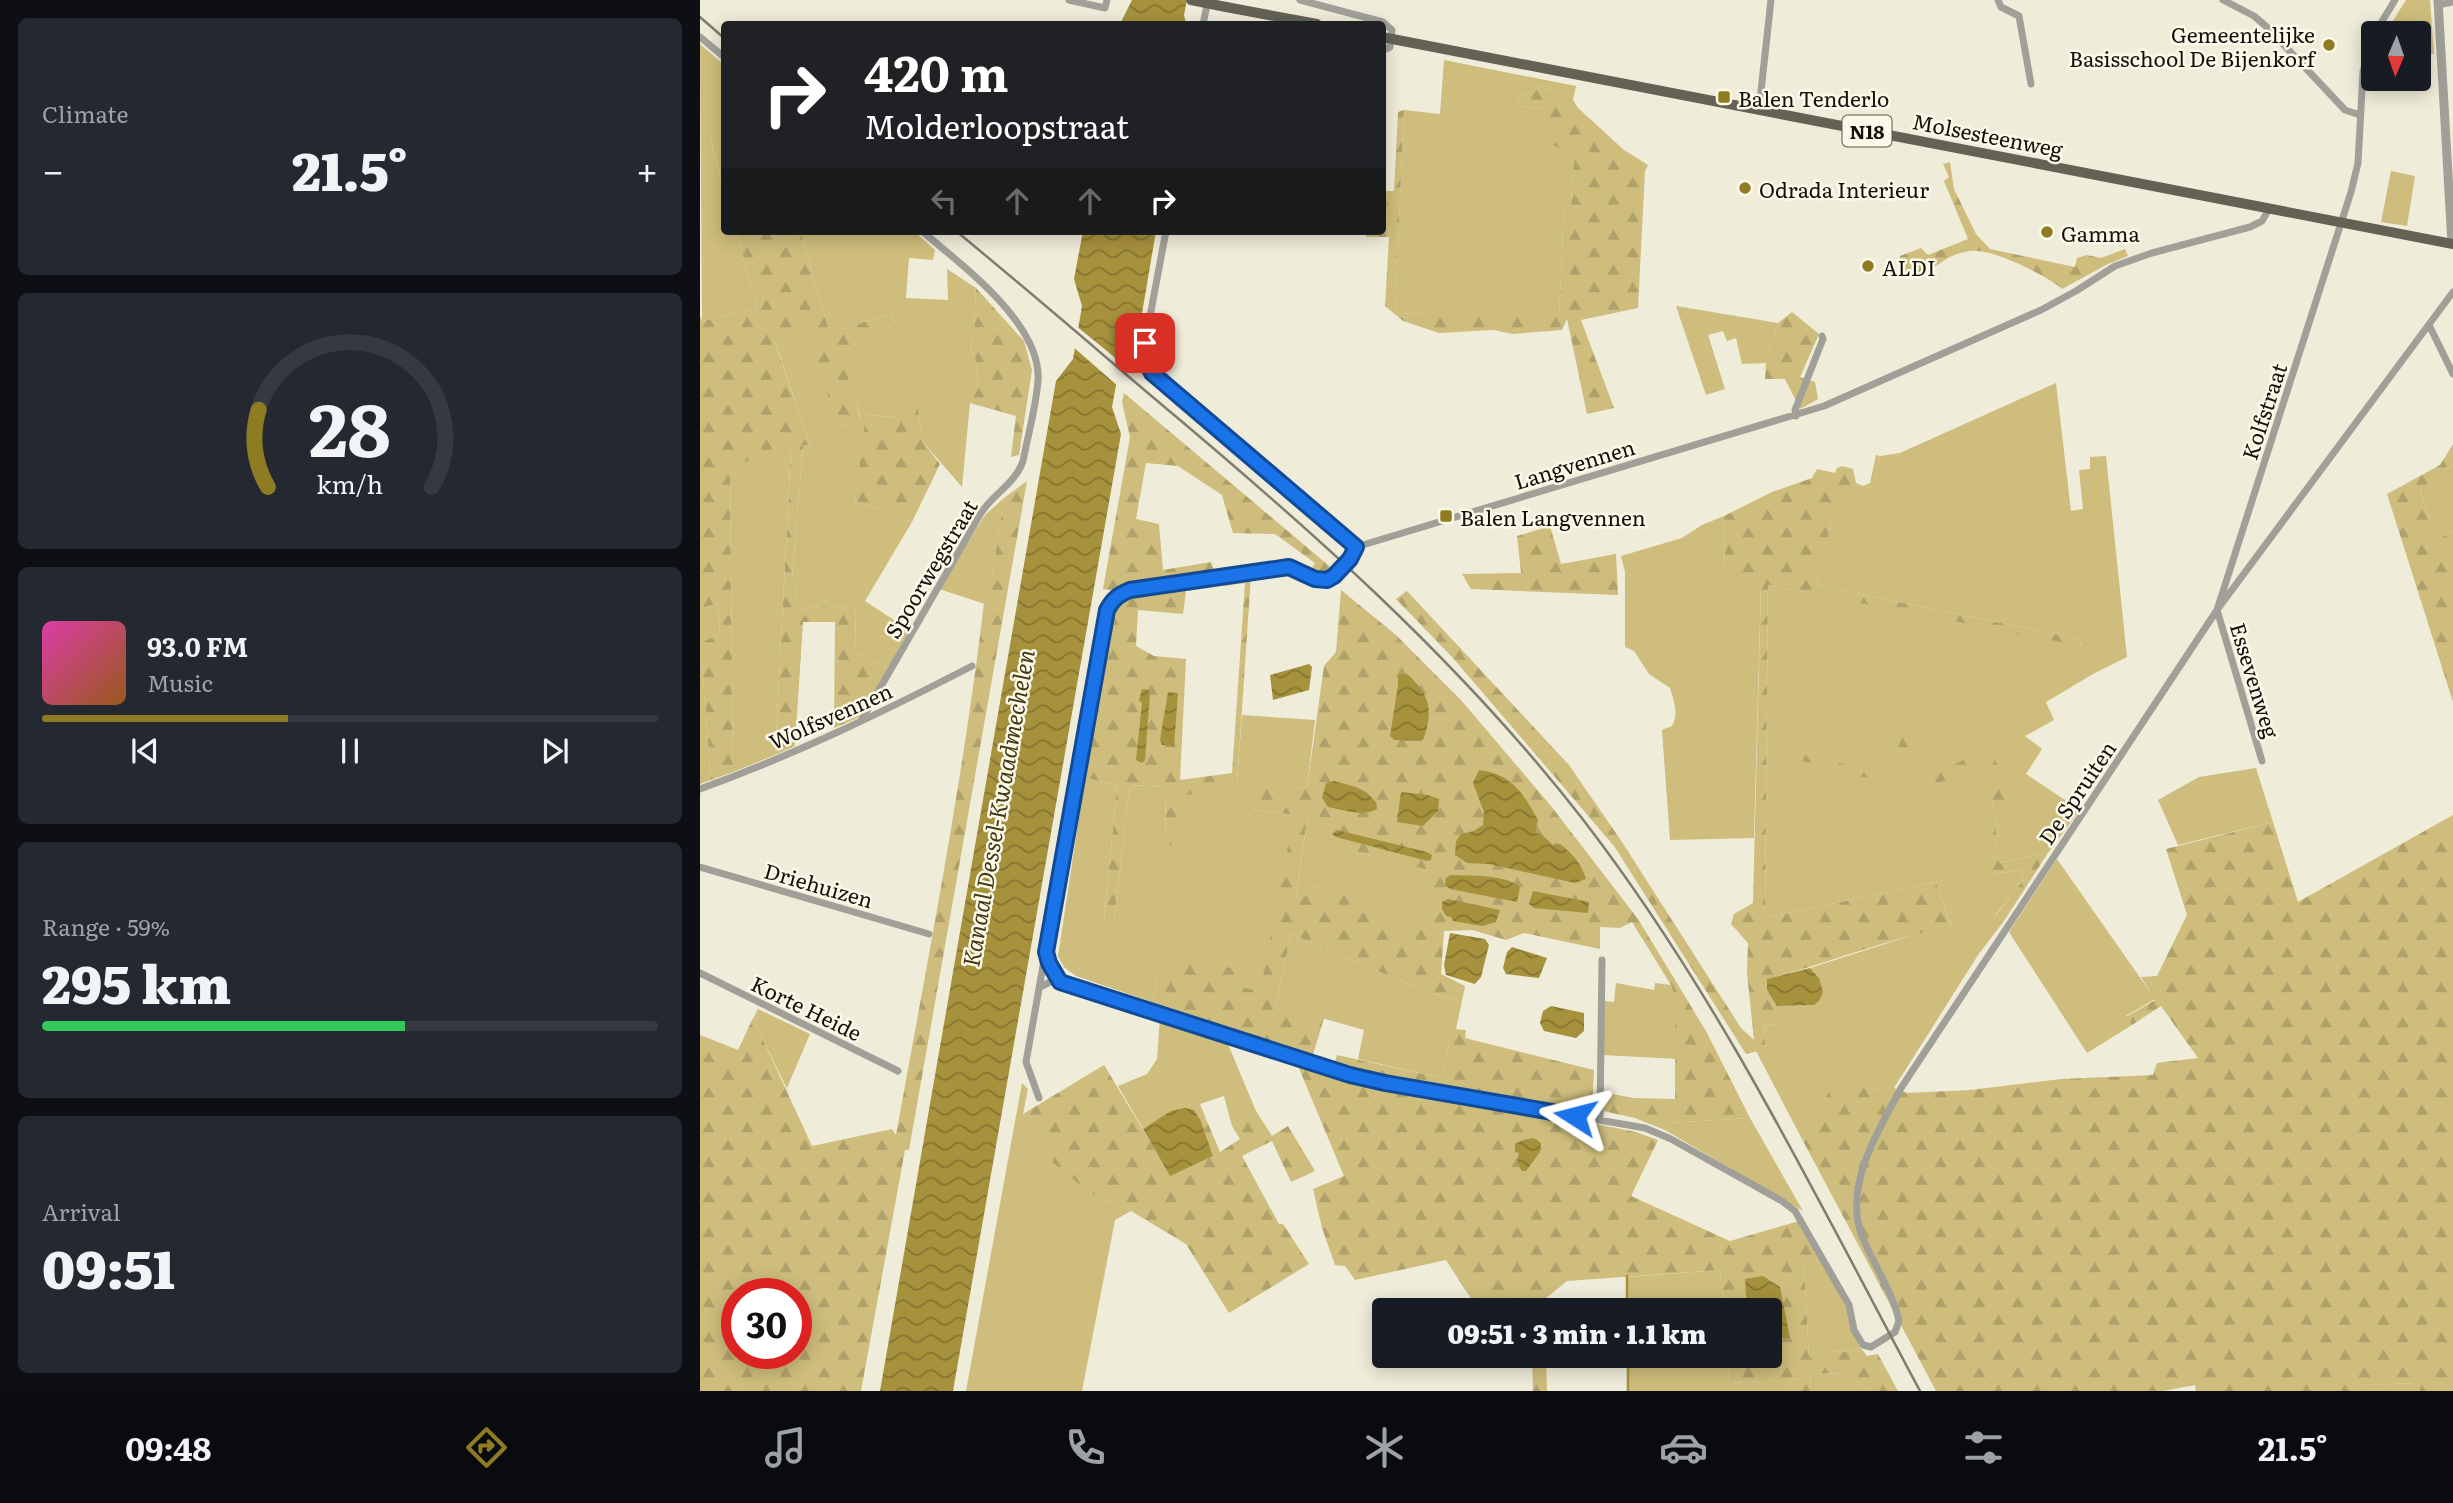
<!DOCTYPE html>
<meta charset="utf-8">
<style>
:root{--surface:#171b24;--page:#242831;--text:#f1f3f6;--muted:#9ea1a6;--line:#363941;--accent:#8f7b21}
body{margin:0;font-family:Literata,serif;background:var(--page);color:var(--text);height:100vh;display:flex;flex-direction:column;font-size:26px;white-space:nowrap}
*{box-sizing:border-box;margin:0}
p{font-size:23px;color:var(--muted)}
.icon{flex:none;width:38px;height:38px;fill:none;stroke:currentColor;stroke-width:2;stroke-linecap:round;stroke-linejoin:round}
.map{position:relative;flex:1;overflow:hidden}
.side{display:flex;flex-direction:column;gap:18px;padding:18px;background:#0d0f14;width:700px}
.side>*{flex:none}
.guide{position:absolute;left:21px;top:21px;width:665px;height:214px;border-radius:7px;box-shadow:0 4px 18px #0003;background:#202124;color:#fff;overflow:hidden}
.needle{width:46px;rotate:182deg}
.fabs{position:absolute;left:1661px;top:21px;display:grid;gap:14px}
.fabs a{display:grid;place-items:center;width:70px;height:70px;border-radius:7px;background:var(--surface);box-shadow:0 4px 18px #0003;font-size:35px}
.speed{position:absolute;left:21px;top:1278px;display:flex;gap:14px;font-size:35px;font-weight:700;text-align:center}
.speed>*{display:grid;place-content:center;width:91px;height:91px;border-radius:50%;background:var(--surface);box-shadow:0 4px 18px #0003;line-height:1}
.speed .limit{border:10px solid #d22;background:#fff;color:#111}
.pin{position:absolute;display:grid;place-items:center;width:60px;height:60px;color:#fff;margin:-30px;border-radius:14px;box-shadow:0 4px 10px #0006}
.me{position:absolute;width:77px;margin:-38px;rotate:279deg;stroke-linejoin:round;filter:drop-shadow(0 0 5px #0008)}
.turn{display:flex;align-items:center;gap:24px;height:147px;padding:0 28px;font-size:32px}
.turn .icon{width:91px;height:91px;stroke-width:2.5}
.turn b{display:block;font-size:49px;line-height:60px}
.lanes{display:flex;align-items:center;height:66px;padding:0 28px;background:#0003;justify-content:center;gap:35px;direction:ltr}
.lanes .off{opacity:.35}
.big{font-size:52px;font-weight:800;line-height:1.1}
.side .widget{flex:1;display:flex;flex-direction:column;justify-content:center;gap:10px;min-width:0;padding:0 24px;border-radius:10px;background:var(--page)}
.side .dial{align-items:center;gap:0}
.dial svg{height:182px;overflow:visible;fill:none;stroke:var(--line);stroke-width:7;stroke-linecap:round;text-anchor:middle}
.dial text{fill:var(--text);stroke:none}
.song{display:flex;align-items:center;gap:21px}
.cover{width:84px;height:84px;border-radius:10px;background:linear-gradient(135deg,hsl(320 70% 55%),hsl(30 70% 35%))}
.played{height:7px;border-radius:4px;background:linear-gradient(90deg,var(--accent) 40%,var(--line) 40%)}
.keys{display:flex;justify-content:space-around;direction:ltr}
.heat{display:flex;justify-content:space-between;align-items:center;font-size:38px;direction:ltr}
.charge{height:10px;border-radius:5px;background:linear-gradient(90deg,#34c759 59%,var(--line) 0)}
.trip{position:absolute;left:672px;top:1298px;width:410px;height:70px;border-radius:7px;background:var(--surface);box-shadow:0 4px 18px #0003;font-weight:800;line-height:70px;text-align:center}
.tabs{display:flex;height:112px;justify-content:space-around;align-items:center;background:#090b0e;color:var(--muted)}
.tabs .icon{width:49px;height:49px}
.tabs .on{color:var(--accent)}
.tabs b{font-size:32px;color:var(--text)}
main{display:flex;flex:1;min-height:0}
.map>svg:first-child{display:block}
</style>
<main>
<section class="side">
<div class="widget"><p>Climate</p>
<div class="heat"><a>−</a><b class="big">21.5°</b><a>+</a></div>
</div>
<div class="widget dial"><svg viewBox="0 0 100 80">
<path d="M14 69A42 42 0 1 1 86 69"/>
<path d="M14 69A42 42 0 0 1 10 35" stroke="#8f7b21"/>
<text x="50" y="56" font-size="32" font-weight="700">28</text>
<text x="50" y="72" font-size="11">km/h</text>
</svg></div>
<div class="widget">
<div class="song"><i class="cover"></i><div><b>93.0 FM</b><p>Music</p></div></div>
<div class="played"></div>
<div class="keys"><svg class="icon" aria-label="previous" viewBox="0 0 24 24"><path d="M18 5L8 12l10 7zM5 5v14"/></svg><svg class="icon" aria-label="pause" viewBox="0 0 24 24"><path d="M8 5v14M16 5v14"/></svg><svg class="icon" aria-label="next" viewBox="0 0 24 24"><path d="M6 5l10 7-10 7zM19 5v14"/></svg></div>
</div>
<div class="widget"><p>Range · 59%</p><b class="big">295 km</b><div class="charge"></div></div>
<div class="widget"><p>Arrival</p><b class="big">09:51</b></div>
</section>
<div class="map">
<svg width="1753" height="1391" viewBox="0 0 1753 1391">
<defs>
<pattern id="forest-firs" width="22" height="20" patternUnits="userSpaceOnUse" patternTransform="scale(1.75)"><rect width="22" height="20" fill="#cebd7c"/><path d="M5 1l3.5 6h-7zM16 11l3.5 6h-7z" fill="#b0a16a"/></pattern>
<pattern id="water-waves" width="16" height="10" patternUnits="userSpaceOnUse" patternTransform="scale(1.75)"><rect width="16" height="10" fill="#a6913c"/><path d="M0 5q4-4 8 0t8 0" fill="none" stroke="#867531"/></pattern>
</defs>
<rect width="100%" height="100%" fill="#f0ecda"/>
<!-- grass -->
<path fill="#cebd7c" d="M1706 0H1730L1734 54 1719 56 1718 33H1685Z
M0 44 24 65V133L10 137 24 190V231H36L57 308 2 321Z
M744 60 876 86 873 100 839 86 837 90 819 96 817 106 844 109 874 154 871 207H864L859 318 695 313 704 110 740 114Z
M1691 171 1715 176 1707 226 1681 222Z
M100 231H214L235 250 233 260 209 258 206 298 248 300 247 269 276 288 274 333 270 348 276 361 278 389 270 403 262 487 223 442 218 409 193 417 167 415 155 501 212 522 165 601 209 630 188 668 156 653 155 606 96 607 97 579 92 578 103 446 110 444 75 342 107 330 139 427 161 419 139 350 197 329 192 313 130 333Z
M976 306 1078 323 1066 363 1042 364 1036 338 1027 341 1023 331 1008 335 1025 389 1006 395Z
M1356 383 1371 511 1383 509 1379 470 1390 469V457L1406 456 1427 657 1393 674 1346 702 1354 720 1325 736 1342 749 1326 774 1380 810 1348 853 1299 863 1296 836 1297 815 1284 753 1293 804 1289 874 1321 871 1323 882 1295 915 1304 921 1278 955 1194 1088 1130 1090 1103 1141 1056 1051 1066 1049 1064 1024 1078 1026 1077 1006 1113 1005 1119 978 1110 968 1228 930 1251 925 1236 882 1065 918 1068 585 1382 645 1379 639 1117 585 1137 496 1174 486 1180 456 1200 453Z
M91 449 75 755 33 772 30 466Z
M1753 464V531L1737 541 1720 490Z
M304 498 288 605 239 589 285 515Z
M1024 516 1025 578 1061 583 1054 838 970 840 962 730 972 726C979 714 974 701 970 688L949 674 934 651 925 647V572L921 556 982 538 1002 525Z
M18 604 20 633 0 643V608Z
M2 664 11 780 0 784V665Z
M542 715 615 720 607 788 538 784 535 807 595 815 560 992 539 987 542 971 458 975 452 1002 376 976 364 967 358 956 385 778 417 785 404 919 414 920 430 785 466 787 465 844 478 794 498 785 537 783Z
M1556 768 1573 822 1478 845 1458 800 1499 777Z
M608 814 634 820 630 846 738 872 725 932 655 910 656 899 608 885 605 898 596 895Z
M1357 859 1455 999 1426 1016 1432 1025 1387 1053 1309 932Z
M591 934 727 992 762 1001 756 1029H752L742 1078 658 1059 664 1030 576 1005Z
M916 983 954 990 955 983 971 985 975 998 977 1059 903 1055 904 1001 914 1002Z
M58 1009 110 1034 87 1088 93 1101 53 1019Z
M460 1017 525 1037 556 1111 532 1126 524 1096 500 1104 506 1119 501 1121 494 1110 456 1121 443 1129 418 1086 447 1074 457 1059Z
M322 1083 328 1089 323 1114 390 1193 431 1211 415 1220 382 1391H266Z
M1050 1118 1103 1211 965 1130 967 1123Z
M1119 1259 1147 1305 1154 1336 1160 1347 1154 1351 1132 1352 1109 1358 1104 1263Z
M1020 1270 1024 1311H927V1277Z
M927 1356H1027L1029 1383 1102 1379V1391H927Z
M1147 1373 1168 1391H1111L1110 1374Z
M1718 1383 1720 1391H1661L1660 1385Z"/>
<!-- forest -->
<path fill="url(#forest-firs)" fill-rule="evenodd" d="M839 86 873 100 878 108 924 150 948 165 945 171 938 308 881 320 914 408 887 414 867 319 862 330 813 334 793 330 739 333 703 321 685 306 689 237H666V231H682L683 191H694L698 112 704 110 695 313 859 317 864 207 871 206 874 154 850 144 844 109 817 106 819 96 837 90Z
M24 133V190L10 136Z
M1250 162 1254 189 1276 234 1290 249 1375 267 1377 258 1387 255 1401 258 1425 249 1428 256 1406 265 1362 289C1345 275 1299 252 1277 251 1269 250 1256 254 1250 257 1235 265 1223 278 1206 278L1198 268 1200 256 1221 248 1228 255 1268 239 1244 181 1249 177 1243 164Z
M36 231H100L130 333 192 313 197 329 140 350 161 420 138 427 107 331 75 343 110 444 103 446 92 577 97 578 96 607 155 606 156 653 188 668 160 717 134 728 135 622H103L95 746 75 755 91 450 30 466 33 772 11 780 2 665H0V643L20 633 18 604 0 608V316L2 321 57 308Z
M276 288 324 341 332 370 319 455 311 457 316 416 270 403 278 389 276 361 270 348 274 333Z
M1092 312 1119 334 1100 377 1115 382 1118 399 1100 409 1085 379H1065L1066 363 1078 323Z
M424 393 634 570 624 575 611 570 615 563 575 534 533 533 522 495 478 466 446 463 436 519 459 524 463 570 511 562 515 573 410 590 403 589 430 437 422 402Z
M218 408 223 442 240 464 212 522 155 501 166 415 193 417Z
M1753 444V464L1720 491 1737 540 1753 531V702L1687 494 1740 465Z
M1176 455 1180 456 1174 486 1137 497 1117 585 1379 639 1382 646 1068 585 1065 918 1236 882 1251 926C1189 938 1129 963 1068 979L1077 1006 1081 1009 1079 1026 1064 1024 1066 1049 1046 1054 914 846 753 658 696 599 707 591 869 765 922 842 1041 1028 1054 1040 1047 973 1048 943 1031 924 1034 914 1053 903 1061 584 1025 578 1024 516 1072 492 1112 478 1117 469 1135 473 1137 468 1142 466 1153 469 1156 483 1163 486 1170 483Z
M327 481 209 1150H205L161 1391H0V1035L38 1050 53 1018 112 1146 192 1129 196 1135C228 958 263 781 284 603L288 604 304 498ZM37 1293H96V1353H37Z
M850 526 861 564 916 554 918 595 771 589 762 574 821 573 817 536Z
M551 576 537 783 607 788 624 666 636 652 641 590 696 635 761 700 851 806 938 919 1006 1031 1050 1118 967 1123 965 1130 935 1118 903 1111V1092L933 1098 975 1099V998L971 985 932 922 920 928 900 927V949L824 933 806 940 772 930 744 931 741 974 765 986 762 1001 727 992 591 934 576 1005 624 1018 610 1065 632 1071 637 1055 742 1078 752 1029 766 1030 765 1038 894 1070 891 1123 936 1132 958 1140 931 1196 1030 1241 1099 1221 1119 1259 1104 1263 1109 1357 1132 1352 1154 1351 1160 1347 1167 1356 1178 1354 1198 1391H1168L1147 1373 1110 1374 1111 1391H1102V1379L1029 1383 1027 1356H1069V1311H1024L1020 1270 867 1281 845 1299V1311H779L746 1260 655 1280 645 1266 635 1265 622 1228 613 1189 644 1176 590 1047 452 1002 458 975 477 958 542 970 540 987 560 991 594 815 534 807 537 784 499 785 498 794 478 795 474 844 465 845 466 787 430 785 414 920H404L417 785 385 778 413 600 435 593ZM545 583 532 773 480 780 486 659 454 656 436 646 438 610 483 614 486 591ZM608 814 633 820 630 846 737 872 725 931 655 910 657 899 608 885 605 897 596 895Z
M1206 729 1225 735 1210 768 1191 762Z
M1293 749 1307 806 1297 815 1296 836 1299 863 1348 853 1304 921 1295 916 1323 881 1321 871 1288 874 1285 836 1290 835 1293 804 1283 753Z
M1087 750 1183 774 1182 782 1085 756Z
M1265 759 1270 767 1236 785 1231 777Z
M1753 815V1391H1720L1718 1383 1661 1385V1391H1496L1495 1385 1463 1391H1236L1103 1141 1130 1089 1194 1088 1207 1093 1270 1090 1362 1079 1453 1075 1457 1063 1498 1058 1461 1006 1432 1025 1426 1017 1455 1000 1441 977 1457 976 1487 915 1466 849 1573 822 1598 902Z
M404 1065 470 1175 513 1156 501 1121 506 1119 520 1152 540 1139 532 1126 556 1111 572 1136 588 1126 615 1171 591 1182 572 1141 542 1156 579 1224H583L609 1264 529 1313 486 1244 431 1211 390 1193 352 1162 323 1114Z
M832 1356H846L847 1391H833Z"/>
<!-- water -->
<path fill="url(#water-waves)" d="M432 0H487L484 15 486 24H420Z
M383 231H456L439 331 422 353 412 407 421 434 253 1391H180L356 381 373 359 382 306 374 279Z
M609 664 612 667 609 690 573 700 570 675Z
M701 674H707C730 694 734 711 723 740L720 741 694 740 690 736 698 685V676Z
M442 689 449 690 450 694 445 760 442 763 436 760 442 703 439 700Z
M468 692 478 693 474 746 462 745 460 740Z
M779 770C812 774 823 793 838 820L835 833 841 834 853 845 860 844C873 854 881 863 886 879L875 883 789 864 767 863 755 855 756 841 761 834 774 831 783 825 784 812 773 783Z
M634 781 656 787 666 792 676 802 677 809C664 817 643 810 628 807L622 798 626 783Z
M701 792 728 795 739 799 738 811 723 826 697 822Z
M637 830 727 852 732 855 731 860 727 861 636 837 632 834Z
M750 875C769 876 806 874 820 887L817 902 750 889 745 885 746 878Z
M833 891 889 902 888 913 834 908 829 904Z
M748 899 800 910 796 922 782 926 753 921 751 917 746 916 742 909V902Z
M750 933 785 939 789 945 781 977 775 984 746 975 744 965Z
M812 947 847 958 839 978 806 974 803 968 807 952Z
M1110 968 1119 978 1123 992 1119 1001 1114 1005 1077 1006 1067 990V979Z
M851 1006 884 1013V1031L876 1038 844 1031 840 1023 843 1011Z
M485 1108 494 1110 501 1121 513 1156 470 1176 443 1129 471 1111Z
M834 1138 841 1143 840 1152 826 1171H822L817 1163 819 1153 815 1152V1144L823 1140Z
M1063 1276 1080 1287 1090 1338 1069 1339V1311H1047L1045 1279Z"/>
<!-- pier -->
<path fill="#f0ecda" d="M375 325 424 365 419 387 372 346Z"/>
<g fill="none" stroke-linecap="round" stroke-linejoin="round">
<!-- stream -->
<path stroke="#a6913c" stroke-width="2.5" d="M927 1276V1311
M928 1356V1391"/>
<!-- minor -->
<path stroke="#a1a098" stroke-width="7" d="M369 0 405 8 407 0
M600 0 683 22 692 30 690 47 682 51
M1298 0 1301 7 1319 16 1331 84
M1523 0 1554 16 1568 28 1645 110 1660 115
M1738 5 1753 2
M503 24 508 1
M1675 33 1695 0
M0 37 24 57
M1059 109 1071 0
M466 231 445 343 447 362 452 373 656 547
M1729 325 1753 374
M1096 416 1095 410 1123 339 1122 336
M656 547 1124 406 1341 310 1376 291 1415 266 1452 253 1550 227 1562 221 1569 209
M161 721 281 513C294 493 315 484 323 461 328 435 336 407 338 381 342 323 261 265 222 231
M1562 761 1517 610 1651 192 1658 163 1663 72 1673 37
M0 789C94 755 183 712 272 666
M0 867 229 934
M346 952 349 963 360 982 650 1075 685 1083 945 1128 971 1139 1082 1201 1095 1211 1149 1305 1154 1330 1163 1345 1171 1347 1195 1332 1199 1321C1193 1292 1173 1264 1162 1236 1143 1186 1178 1132 1201 1088L1517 610 1753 292
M0 973 198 1071
M340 987 352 981 360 982
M339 1098 326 1062 406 610C413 599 418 595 430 590L589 567 615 579 627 580 634 576 651 559 656 547
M900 1119 902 960"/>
<!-- tertiary -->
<path stroke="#a1a098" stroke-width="9" d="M1738 0 1752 244"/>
<!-- primary -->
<path stroke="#646155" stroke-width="10" d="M526 7 617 24
M682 37 1753 244"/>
<!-- rail -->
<path stroke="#807d71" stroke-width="2.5" d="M0 17 24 38
M256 231C323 286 389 343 455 399 608 527 758 659 881 817 1018 994 1115 1195 1220 1391"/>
<!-- primary-bridge -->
<path stroke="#646155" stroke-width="10" d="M491 0 526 7"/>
</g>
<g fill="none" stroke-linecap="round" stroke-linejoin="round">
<defs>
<path id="route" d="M445 343 447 362 452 373 656 547 650 559 634 576 627 580 615 579 589 567 430 590C418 595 413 599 407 610L346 952 349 963 360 982 650 1075 685 1083 875 1116"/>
</defs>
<!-- route casing -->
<use href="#route" stroke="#114b97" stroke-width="18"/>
<!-- route -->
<use href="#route" stroke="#1a73e8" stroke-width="12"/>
</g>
<!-- markers -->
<g fill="#8f7b21" stroke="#fdf9e8" stroke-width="2.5">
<circle cx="1629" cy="45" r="7"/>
<rect x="1017" y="90" width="14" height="14" rx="3.5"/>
<circle cx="1045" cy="188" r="7"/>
<circle cx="1347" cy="232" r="7"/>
<circle cx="1168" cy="266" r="7"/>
<rect x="739" y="509" width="14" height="14" rx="3.5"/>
</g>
<g text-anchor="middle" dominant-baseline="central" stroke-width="5" stroke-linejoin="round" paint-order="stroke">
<!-- shield labels -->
<rect fill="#fdf9e8" stroke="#59574e" stroke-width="2" x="1142.5" y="115.5" width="49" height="31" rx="5"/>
<g font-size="19" font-weight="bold" fill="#13110c">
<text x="1167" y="131">N18</text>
</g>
<!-- poi labels -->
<g font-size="21" fill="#13110c" stroke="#fdf9e8" text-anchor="start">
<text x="1615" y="33" text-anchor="end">Gemeentelijke<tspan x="1615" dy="24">Basisschool De Bijenkorf</tspan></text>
<text x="1038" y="97">Balen Tenderlo</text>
<text x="1059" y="188">Odrada Interieur</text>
<text x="1361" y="232">Gamma</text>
<text x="1182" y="266">ALDI</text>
<text x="760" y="516">Balen Langvennen</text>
</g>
<!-- street labels -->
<g font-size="21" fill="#13110c" stroke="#fdf9e8">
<text transform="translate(1288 134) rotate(11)">Molsesteenweg</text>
<text transform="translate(1563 411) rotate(-72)">Kolfstraat</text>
<text transform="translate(874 463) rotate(-17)">Langvennen</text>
<text transform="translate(230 568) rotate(-59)">Spoorwegstraat</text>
<text transform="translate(1556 680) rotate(73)">Essevenweg</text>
<text transform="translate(130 715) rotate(-24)">Wolfsvennen</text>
<text transform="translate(1376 792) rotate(-56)">De Spruiten</text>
<text transform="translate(119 884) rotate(16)">Driehuizen</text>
<text transform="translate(107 1007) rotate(26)">Korte Heide</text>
</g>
<!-- water labels -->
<g font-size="23" font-style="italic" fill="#413814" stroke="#fdf9e8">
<text transform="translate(297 808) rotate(-80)">Kanaal Dessel-Kwaadmechelen</text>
</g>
</g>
</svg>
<div class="fabs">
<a><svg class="needle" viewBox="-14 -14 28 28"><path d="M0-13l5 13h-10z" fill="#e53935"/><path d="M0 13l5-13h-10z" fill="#9ea1a6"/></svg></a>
</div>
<div class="speed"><div class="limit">30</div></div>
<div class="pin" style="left:445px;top:343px;background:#d93025"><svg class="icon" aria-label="arrive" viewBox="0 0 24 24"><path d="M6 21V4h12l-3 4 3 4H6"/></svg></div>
<svg class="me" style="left:875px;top:1116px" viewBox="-20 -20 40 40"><path d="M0-17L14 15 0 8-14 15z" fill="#1a73e8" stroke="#fff" stroke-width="4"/></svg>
<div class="trip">09:51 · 3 min · 1.1 km</div>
<div class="guide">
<div class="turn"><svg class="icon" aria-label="right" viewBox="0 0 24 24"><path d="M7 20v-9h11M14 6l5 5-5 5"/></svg><div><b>420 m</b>Molderloopstraat</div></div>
<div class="lanes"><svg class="icon off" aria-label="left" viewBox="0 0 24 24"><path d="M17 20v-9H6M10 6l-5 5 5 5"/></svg><svg class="icon off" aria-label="ahead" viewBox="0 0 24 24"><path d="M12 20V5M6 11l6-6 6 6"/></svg><svg class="icon off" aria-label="ahead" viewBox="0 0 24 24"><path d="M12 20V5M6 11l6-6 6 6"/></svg><svg class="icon" aria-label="right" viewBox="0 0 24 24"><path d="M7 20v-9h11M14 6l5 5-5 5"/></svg></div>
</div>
</div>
</main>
<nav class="tabs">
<b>09:48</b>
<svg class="icon on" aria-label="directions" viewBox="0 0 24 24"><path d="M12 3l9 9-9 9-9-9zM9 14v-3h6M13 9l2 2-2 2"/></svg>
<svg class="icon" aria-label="music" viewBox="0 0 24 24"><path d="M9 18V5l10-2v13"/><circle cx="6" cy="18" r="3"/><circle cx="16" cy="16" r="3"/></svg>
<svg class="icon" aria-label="phone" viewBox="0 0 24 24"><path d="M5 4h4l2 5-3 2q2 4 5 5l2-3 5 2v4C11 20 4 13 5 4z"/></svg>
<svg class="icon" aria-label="climate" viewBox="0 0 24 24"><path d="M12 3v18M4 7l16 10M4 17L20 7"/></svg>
<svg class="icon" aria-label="car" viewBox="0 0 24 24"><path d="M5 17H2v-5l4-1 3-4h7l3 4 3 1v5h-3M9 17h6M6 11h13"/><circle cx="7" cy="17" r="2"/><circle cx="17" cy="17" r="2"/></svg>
<svg class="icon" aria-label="filters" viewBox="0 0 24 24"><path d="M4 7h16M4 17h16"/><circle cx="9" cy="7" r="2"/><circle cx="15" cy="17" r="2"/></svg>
<b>21.5°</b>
</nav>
